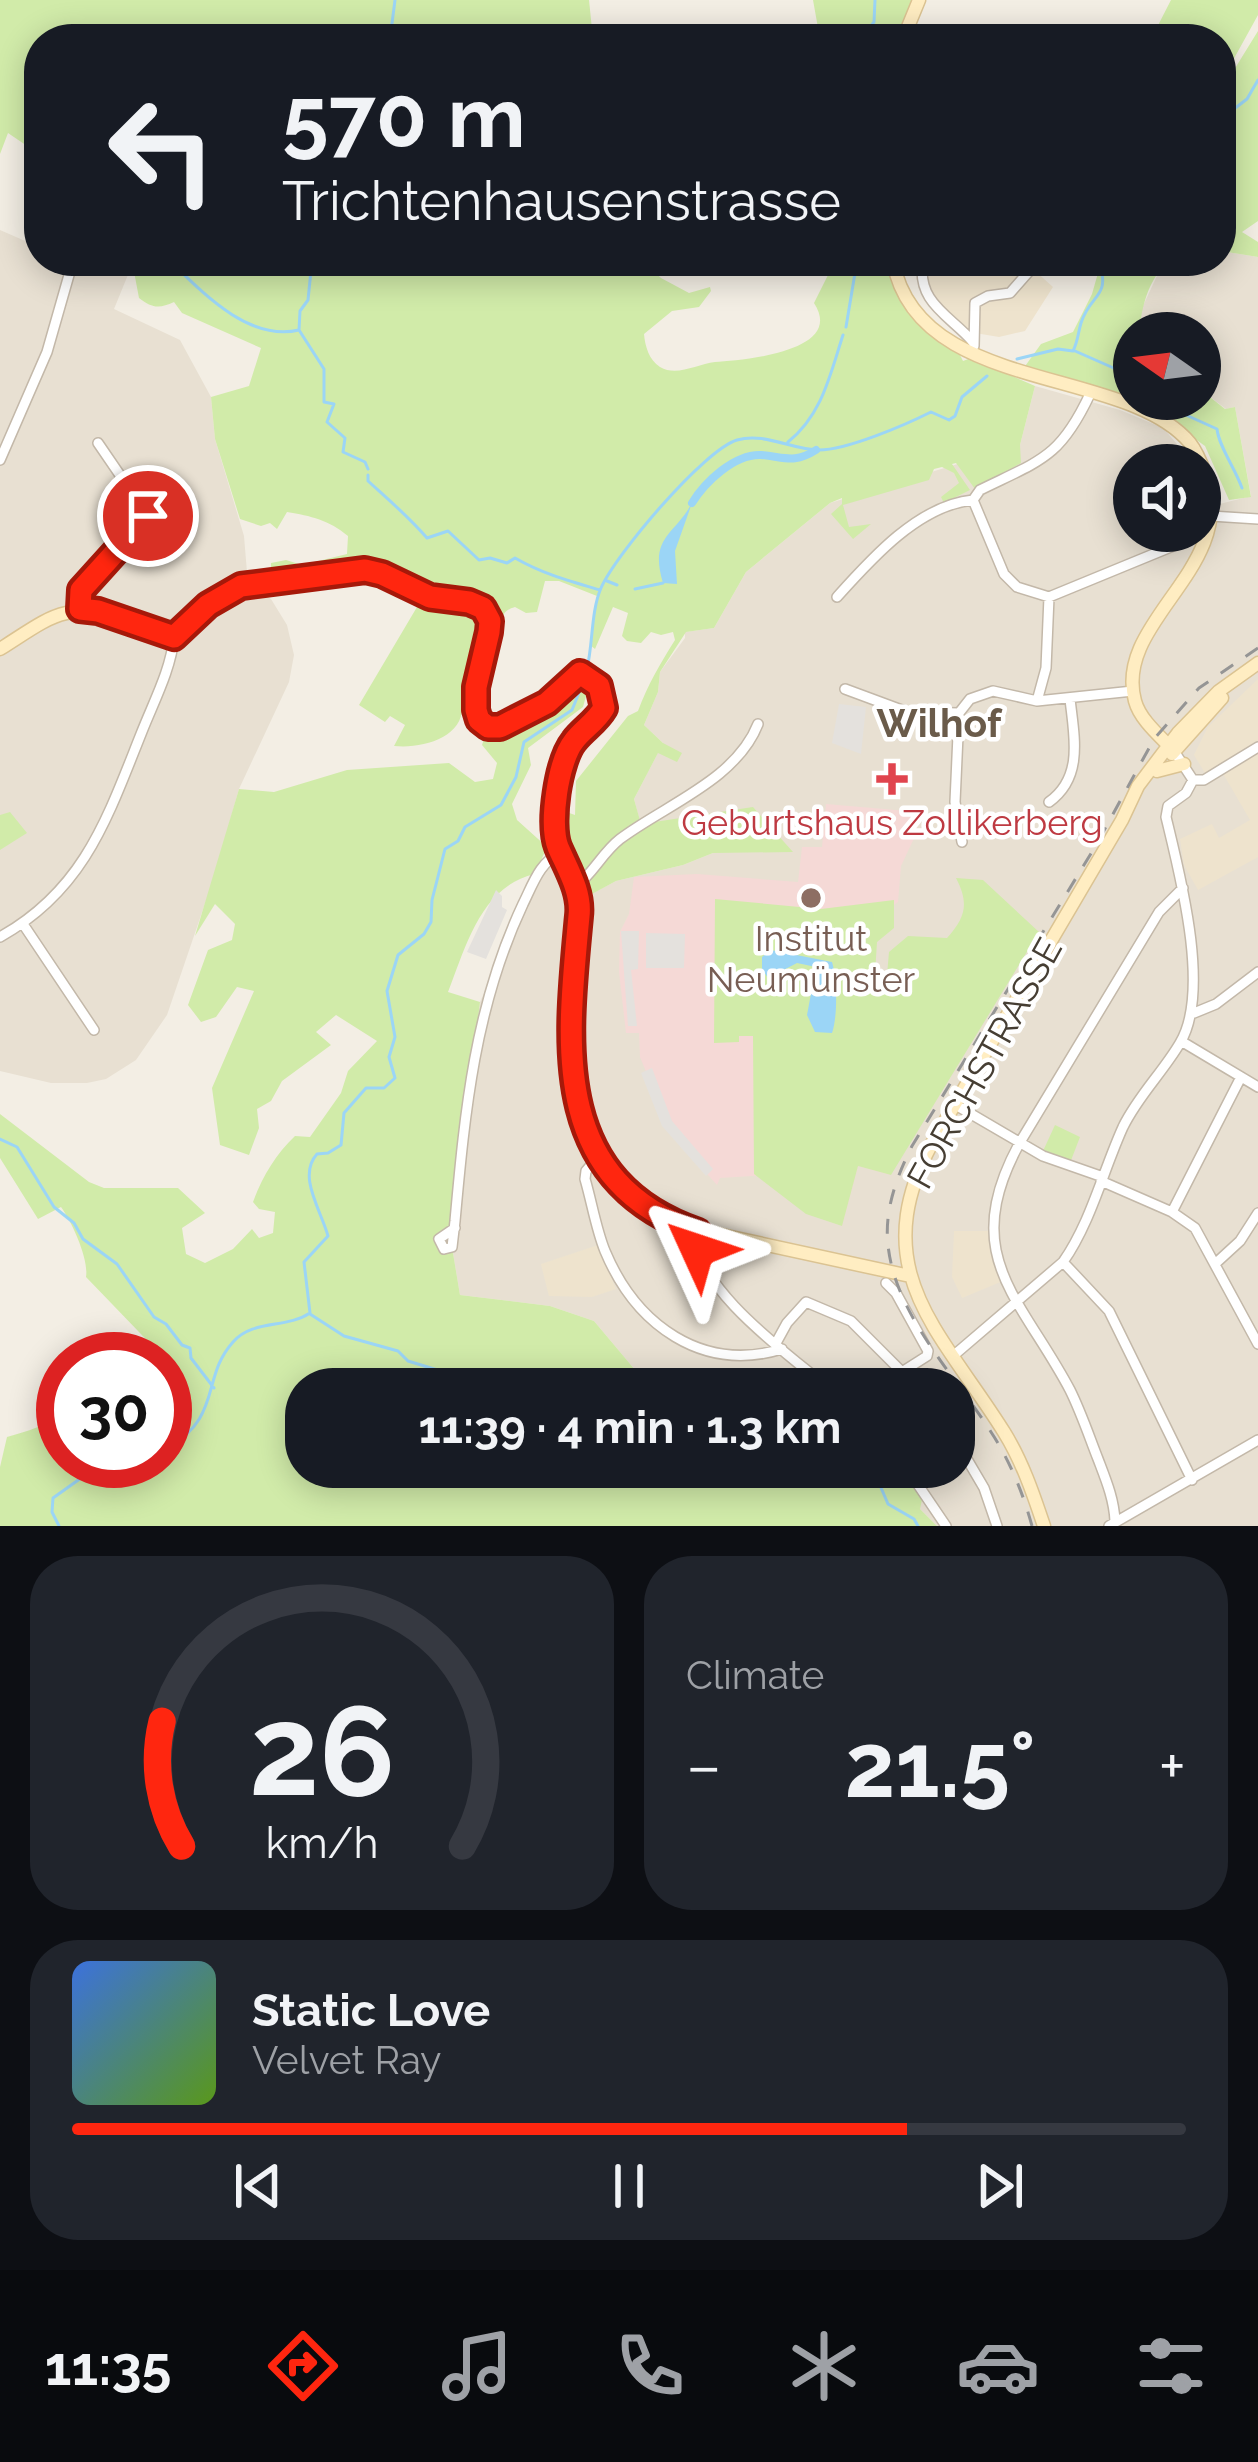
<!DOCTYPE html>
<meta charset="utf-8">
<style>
:root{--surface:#171b24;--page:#20242c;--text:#f1f3f6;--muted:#9ea1a6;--line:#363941;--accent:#ff260f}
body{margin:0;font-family:Raleway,sans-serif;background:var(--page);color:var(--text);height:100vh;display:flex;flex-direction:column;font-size:45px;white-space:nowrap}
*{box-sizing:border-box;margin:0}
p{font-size:39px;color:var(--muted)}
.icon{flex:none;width:66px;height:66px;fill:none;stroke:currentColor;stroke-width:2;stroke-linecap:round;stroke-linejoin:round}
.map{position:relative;height:1526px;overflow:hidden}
.drawer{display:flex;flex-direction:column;gap:30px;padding:30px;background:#0d0f14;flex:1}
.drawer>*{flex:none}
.banner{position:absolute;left:24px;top:24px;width:1212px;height:252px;border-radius:48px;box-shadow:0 6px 30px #0003;background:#171b24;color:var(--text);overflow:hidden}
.needle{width:78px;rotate:284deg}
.buttons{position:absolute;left:1113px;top:312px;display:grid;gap:24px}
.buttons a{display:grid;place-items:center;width:108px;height:108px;border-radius:50%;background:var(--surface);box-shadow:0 6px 30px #0003;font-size:60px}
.speed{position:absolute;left:36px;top:1332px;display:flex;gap:24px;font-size:60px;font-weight:700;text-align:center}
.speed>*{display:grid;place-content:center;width:156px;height:156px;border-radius:50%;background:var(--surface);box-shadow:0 6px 30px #0003;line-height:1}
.speed .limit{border:18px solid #d22;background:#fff;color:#111}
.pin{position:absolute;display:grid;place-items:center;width:102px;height:102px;color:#fff;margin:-51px;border:6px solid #fff;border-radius:50%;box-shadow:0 3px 12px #0007}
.me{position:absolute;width:132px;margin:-66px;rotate:312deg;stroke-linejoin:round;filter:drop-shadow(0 0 9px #0008)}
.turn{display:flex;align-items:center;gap:42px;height:252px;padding:0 60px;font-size:54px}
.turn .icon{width:156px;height:156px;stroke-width:2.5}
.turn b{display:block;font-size:84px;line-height:102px}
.big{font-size:90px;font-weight:700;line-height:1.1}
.drawer .widget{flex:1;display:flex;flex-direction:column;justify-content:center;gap:18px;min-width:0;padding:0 42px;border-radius:48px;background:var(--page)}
.drawer .dial{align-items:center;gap:0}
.dial svg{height:312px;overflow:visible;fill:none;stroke:var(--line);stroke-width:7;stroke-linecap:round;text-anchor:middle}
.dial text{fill:var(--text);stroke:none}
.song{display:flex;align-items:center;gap:36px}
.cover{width:144px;height:144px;border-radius:18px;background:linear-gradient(135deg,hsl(220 70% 55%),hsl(90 70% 35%))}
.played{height:12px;border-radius:6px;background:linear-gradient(90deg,var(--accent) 75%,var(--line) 75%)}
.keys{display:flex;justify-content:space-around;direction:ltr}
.heat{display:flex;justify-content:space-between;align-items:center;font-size:66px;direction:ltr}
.drawer .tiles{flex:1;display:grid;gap:30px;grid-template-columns:1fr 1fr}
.widget:last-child{grid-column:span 2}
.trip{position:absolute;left:285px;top:1368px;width:690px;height:120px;border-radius:48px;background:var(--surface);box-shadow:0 6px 30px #0003;font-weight:700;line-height:120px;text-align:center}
.tabs{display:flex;height:192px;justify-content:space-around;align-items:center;background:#090b0e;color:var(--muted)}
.tabs .icon{width:84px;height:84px}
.tabs .active{color:var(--accent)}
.tabs b{font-size:54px;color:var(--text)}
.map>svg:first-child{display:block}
</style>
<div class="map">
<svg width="1258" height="1526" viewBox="0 0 1258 1526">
<rect width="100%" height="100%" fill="#f3eee4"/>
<!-- residential -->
<path fill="#e8e0d2" d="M0 230 39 247V261L77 265 79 261H120L132 265 114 309 180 340 211 397 215 439 244 536 248 584 271 599 287 625 294 655 289 682 239 789 212 883 167 1015 136 1060 106 1079 87 1083H51L0 1071Z
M1221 251 1258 257V1526H937L900 1489 886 1467H954V1389H671L636 1371 594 1321 550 1306 460 1295 452 1247 466 1102 480 1002 544 864 561 853 580 900 616 881 683 865 713 853 641 825 634 799 663 743 644 725 658 692 660 672 685 638V632L714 628 746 572 830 503 1020 445 1035 386 1120 410 1163 428 1192 461 1193 465H1134V531H1200V493L1204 508 1251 496 1235 407 1226 409 1200 389V333H1141V310L1162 265 1168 261H1221Z"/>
<!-- education -->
<path fill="#eee3cd" d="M926 261H1024L1053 287 1025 331 999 337 969 332 951 321 926 289Z
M1258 679V857L1198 890 1184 865 1180 839 1212 824 1219 838 1250 820 1221 770 1208 778 1194 755 1208 727Z
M954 1231H995L1003 1281 962 1298 952 1277Z
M598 1245 616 1289 592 1297 549 1296 541 1264Z"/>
<!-- medical -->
<path fill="#f5d9d6" d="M826 804 919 812 917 832 901 866 898 902 866 925 891 1175 858 1166 842 1226 766 1175 720 1178 717 1185 672 1135 640 1057 639 1033H626L619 972 620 932 629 914 634 877 697 874 798 882 802 847H822Z"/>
<!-- green -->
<path fill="#d1eba9" d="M0 0H589L593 39H39V137L33 150 8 133 0 154Z
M813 0H919L905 39H820Z
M1171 0H1258V15L1221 82V39H1151Z
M1258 31V221L1242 232 1258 242V257L1221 251V91Z
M132 261H643L661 278 689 293 710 287 711 291 699 307 672 311 644 334C645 346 649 360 660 367 677 377 697 364 715 362 743 360 846 352 814 303L835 261H888L903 303 957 349 963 361 971 358 1035 386 1020 445 1021 463 975 489 956 463 952 464 970 490 944 503 941 497 959 483 954 473 942 467 934 469 929 480 843 505 849 527 871 524 853 539 831 514 842 504V498L830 503 746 572 714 628 686 632 660 672 658 692 644 725 663 743 682 753 677 762 658 753 634 799 641 824 753 807 793 852 713 853 683 865 616 881 579 901 555 808 575 815 576 781 628 716 638 711C648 684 660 664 675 640L673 632 661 635 651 632 641 643 627 641 622 636 628 613 613 607 595 649 590 645 597 596 559 581H545L537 612 526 613 515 607C501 611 502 618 502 630L481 643 469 695 462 701C467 737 424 749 394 746L405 725 390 716 385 722 359 705 417 607 416 602 366 565 304 574 271 568V563L286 560 302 565 347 554 348 536C329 520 311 516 287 512L277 529 270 523 261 526 240 519 215 439 211 397 249 386 261 348 182 313 174 302C159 309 152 308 139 298Z
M1078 261H1168C1148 281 1142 305 1139 333H1134V399H1200V389L1225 409 1235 407 1251 497 1229 500 1205 446 1173 423 1023 369 1041 344 1073 332 1092 294 1100 266Z
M580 677 589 685 583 707 528 748 531 765 512 804 517 820 547 847 535 874C481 886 466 946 448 992L480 1002 452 1247 460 1295 550 1306 594 1321 636 1371 671 1389H306V1467H903L923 1495 920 1509 937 1526H0V1467L7 1437C28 1431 46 1426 63 1412V1461H165V1359L86 1277C89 1259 72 1222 61 1207L38 1219 0 1158V1114L89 1182 104 1188H178L205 1213 182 1228 186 1254 205 1263 233 1249 252 1229 259 1238 273 1233 275 1212 259 1209 253 1202C262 1177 276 1154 295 1136L310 1137 341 1093 348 1071 377 1041 336 1015 316 1032 331 1045 282 1081 271 1101 257 1109 259 1128 249 1155 220 1145 212 1088 254 991 237 987 216 1017 201 1022 188 1005 208 950 232 940 235 924 215 904 195 936 239 789 274 792 347 770 449 763 475 782 493 779 497 763 482 745 486 733C515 735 561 699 580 677Z
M10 812 27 833 0 850V815Z
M956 878 983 880 1039 932 891 1175 858 1166 842 1226 806 1214 754 1174 753 1036H739V1042L714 1043 715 899 821 909 894 900V928L877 942 875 974 887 975 889 952 908 936 947 938C966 917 969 903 956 878Z
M1055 1125 1080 1137 1070 1163 1043 1151Z"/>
<!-- parking -->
<path fill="#e4e1dd" d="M839 704 866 707 861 754 832 743Z
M496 890 502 896V907L507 910 486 959 467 952Z
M621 931H639L638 969 631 970 637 1026H628Z
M646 933 685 934 684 968H646Z
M652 1068 672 1121 713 1169 706 1176 662 1126 641 1073Z"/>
<!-- water -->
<path fill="#9bd5f6" d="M692 503 675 551 677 584 663 583C649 537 674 536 692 503Z
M771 950 832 962C837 978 838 1016 832 1033L815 1032 807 1015 816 967 797 963 768 978 762 969V957Z"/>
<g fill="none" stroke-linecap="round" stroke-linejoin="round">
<!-- stream -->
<path stroke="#9bd5f6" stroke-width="3" d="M390 39 395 0
M861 39 874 22 875 0
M1221 119 1247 99 1258 80
M170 261C203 293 249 342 299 330
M312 261 308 300 300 311 299 330 324 369V402L334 404 327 422 345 438 343 452 365 462 368 469
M846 327 857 261
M1075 351 1134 377
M1017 359 1058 349 1073 351C1078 341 1078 333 1081 323 1091 292 1111 299 1099 261
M1166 399 1186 415 1217 429C1219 447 1235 468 1242 488
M788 442C822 415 830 375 843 335
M368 475V481C389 500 408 516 427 538L448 531 479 560 490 558 507 563 515 558C543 574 569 581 600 590
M607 581 617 585
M635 589 663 583
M587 669C593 643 591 611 601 588 616 554 704 450 737 440 765 432 792 450 819 450 847 450 905 425 931 412L949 420 955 416 962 397 987 376
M0 1139 17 1147 54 1207 74 1223 83 1239 117 1264 154 1317 166 1324 182 1345 190 1348 191 1358 214 1388
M310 1314 344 1336 398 1351 408 1361 444 1372
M460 1385 482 1389
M165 1450C224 1416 200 1379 233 1342 253 1319 286 1329 310 1313L304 1262 328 1236C321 1210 297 1176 317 1154L328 1153 341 1145 344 1113 366 1088H384L395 1078 389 1057 395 1037 387 991 398 955 424 934 431 922 432 900 445 849 458 841 465 827 501 805 516 777 524 742 572 710 585 678
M848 1467H862
M869 1467 873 1469 888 1504 914 1519 918 1526
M59 1526 52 1512 53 1498 105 1461"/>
<!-- canal -->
<path stroke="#9bd5f6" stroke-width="8" d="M692 503C705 482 734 454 761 455 785 457 794 464 816 450"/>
<defs>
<path id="street" d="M923 261C916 303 951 316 973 342
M974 346 975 303 988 296 1010 293 1032 268
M0 460 47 352 73 261
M973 500 1004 574 1017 587 1049 597 1178 544
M1211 516 1258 519
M837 597C871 559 919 505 973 500L980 490C1041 460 1060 458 1090 394
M79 609 81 589 148 516 98 443
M845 689 907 712 959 713
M1037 701 1046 668 1049 597
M959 713 970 699 993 691 1037 701 1133 691
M959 713 955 802 962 842
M1193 780H1204L1258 747
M1049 802C1084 777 1074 736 1070 699
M575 887C593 874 602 853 620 839 665 805 736 780 758 724
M23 924 94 1030
M0 937C84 890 107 819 141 734 153 703 171 670 174 637
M1194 1013 1216 1004 1258 972
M1181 1041 1258 1087
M954 1104 1043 1156 1103 1177
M598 1157 586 1171 585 1179C592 1203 596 1229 605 1251 636 1325 702 1373 782 1349
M1101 1181 1172 1212 1195 1228 1258 1344
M1172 1212 1241 1077
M455 1228 439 1239 444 1249 452 1247 455 1221C465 1110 475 1006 523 904 533 884 540 861 561 853
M698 1232C688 1284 793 1358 830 1389
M1063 1262 1109 1311 1192 1480
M1216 1263 1240 1241 1258 1213
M776 1343 787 1323 806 1302 851 1321 919 1389
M953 1356 1063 1262C1091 1222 1103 1171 1123 1127 1138 1096 1163 1072 1180 1043 1211 992 1180 875 1166 817L1168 806 1186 793 1193 780 1174 751
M875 1389 927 1356 928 1351 896 1293 886 1283
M954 1437 984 1488 997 1526
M906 1467 946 1526
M1115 1521C1114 1499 1106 1480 1098 1459 1089 1436 1081 1412 1070 1390 1021 1297 958 1257 1019 1144L1159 912 1183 888
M1109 1526 1258 1440"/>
<path id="secondary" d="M903 39 919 0
M893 261C917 395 1125 365 1190 443 1198 453 1202 465 1206 476 1238 569 1113 621 1135 701 1140 720 1161 737 1174 751
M0 649C51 617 66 599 127 622 142 628 158 636 174 637L208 605 241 586 365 570C389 574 405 589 428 596 447 602 466 598 483 609 504 643 450 698 488 727 517 727 558 695 577 674 595 672 605 692 604 708L567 753 554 828 579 901 571 978 573 1079 582 1123 598 1157 638 1201 680 1226 910 1276
M1172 754 1222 698
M1157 771 1184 764
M1044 1526C1033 1493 1022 1461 1004 1432 940 1330 865 1271 931 1145L1122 820 1138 786 1178 733 1219 691 1258 663"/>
</defs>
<!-- street casing -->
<use href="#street" stroke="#c3b8a9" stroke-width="12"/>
<!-- secondary casing -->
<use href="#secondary" stroke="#dbc392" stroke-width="15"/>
<!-- street -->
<use href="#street" stroke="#fff" stroke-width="9"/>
<!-- secondary -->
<use href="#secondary" stroke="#ffedc2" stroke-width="12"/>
<!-- rail -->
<path stroke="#959595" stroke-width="3" stroke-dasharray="15 15" stroke-linecap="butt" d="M1032 1526C1023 1493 1010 1461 991 1432 955 1375 895 1315 888 1245 884 1210 897 1176 912 1146L1095 847 1154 739 1199 688 1258 648"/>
</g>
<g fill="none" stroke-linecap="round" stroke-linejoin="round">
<defs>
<path id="route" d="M148 516 81 590 80 609 98 611 174 637 208 605 241 586 365 570 382 574 430 597 469 602 483 608 490 621 489 632 476 687V710L479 720 488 727H500L547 703 580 673 599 686 604 708C596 722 583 729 574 741 558 761 549 824 558 847 567 868 582 892 579 916 567 1044 549 1180 698 1232L697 1250"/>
</defs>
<!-- route casing -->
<use href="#route" stroke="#a6190a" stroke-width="30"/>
<!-- route -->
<use href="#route" stroke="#ff260f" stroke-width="21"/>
</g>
<!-- markers -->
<path fill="#e0444e" stroke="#fff" stroke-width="4.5" d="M886 761h12v12h12v12h-12v12h-12v-12h-12v-12h12z"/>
<circle fill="#8d6e63" stroke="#fff" stroke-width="4.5" cx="811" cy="898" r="12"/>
<g text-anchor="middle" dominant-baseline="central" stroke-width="9" stroke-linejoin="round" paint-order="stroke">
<!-- health labels -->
<g font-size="36" fill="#be3a42" stroke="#fff">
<text x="892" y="822">Geburtshaus Zollikerberg</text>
</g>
<!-- education labels -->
<g font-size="36" fill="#785e54" stroke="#fff">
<text x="811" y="938">Institut<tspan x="811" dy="41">Neumünster</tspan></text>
</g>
<!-- street labels -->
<g font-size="36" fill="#463e33" stroke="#fff">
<text transform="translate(984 1063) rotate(-61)">FORCHSTRASSE</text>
</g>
<!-- neighbourhood labels -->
<g font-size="39" font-weight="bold" fill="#6a5b4a" stroke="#fff">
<text x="939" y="723">Wilhof</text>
</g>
</g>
</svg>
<div class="buttons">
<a><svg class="needle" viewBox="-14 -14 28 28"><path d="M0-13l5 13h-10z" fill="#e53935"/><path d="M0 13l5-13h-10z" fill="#9ea1a6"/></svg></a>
<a><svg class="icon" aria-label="sound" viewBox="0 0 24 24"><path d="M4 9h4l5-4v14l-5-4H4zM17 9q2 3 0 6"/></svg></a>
</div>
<div class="speed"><div class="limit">30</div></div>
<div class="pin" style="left:148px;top:516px;background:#d93025"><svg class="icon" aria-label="arrive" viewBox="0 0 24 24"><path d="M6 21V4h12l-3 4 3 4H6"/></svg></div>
<svg class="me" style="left:697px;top:1250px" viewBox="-20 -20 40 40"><path d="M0-17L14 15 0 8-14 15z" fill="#ff260f" stroke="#fff" stroke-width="4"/></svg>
<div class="trip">11:39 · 4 min · 1.3 km</div>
<div class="banner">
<div class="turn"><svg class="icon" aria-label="left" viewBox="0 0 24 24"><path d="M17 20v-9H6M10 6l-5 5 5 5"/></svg><div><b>570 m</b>Trichtenhausenstrasse</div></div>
</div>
</div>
<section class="drawer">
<div class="tiles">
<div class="widget dial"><svg viewBox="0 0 100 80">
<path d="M14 69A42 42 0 1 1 86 69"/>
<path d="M14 69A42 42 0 0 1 9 37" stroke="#ff260f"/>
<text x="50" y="56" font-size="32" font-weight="700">26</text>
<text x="50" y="72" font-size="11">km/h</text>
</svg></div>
<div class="widget"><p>Climate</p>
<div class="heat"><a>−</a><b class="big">21.5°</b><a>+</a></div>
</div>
<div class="widget">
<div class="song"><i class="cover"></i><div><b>Static Love</b><p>Velvet Ray</p></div></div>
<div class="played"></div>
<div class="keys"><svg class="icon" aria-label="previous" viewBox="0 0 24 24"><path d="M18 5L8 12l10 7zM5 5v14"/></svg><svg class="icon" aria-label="pause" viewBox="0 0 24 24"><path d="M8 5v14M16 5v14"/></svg><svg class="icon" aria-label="next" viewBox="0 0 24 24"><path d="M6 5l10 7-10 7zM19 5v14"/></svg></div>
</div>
</div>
</section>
<nav class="tabs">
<b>11:35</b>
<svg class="icon active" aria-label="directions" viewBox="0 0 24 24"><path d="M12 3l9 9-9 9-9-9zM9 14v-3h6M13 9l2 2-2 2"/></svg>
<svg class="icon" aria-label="music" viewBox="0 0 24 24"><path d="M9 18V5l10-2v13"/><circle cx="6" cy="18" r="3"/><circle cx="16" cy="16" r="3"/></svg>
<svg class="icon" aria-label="phone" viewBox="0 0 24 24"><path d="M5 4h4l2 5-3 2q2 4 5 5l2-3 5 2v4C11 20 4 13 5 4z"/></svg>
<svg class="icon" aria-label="climate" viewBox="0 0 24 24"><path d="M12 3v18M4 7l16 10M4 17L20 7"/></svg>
<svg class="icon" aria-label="car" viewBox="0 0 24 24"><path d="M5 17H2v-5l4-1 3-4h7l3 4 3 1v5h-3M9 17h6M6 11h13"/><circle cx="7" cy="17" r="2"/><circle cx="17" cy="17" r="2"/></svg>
<svg class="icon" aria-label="filters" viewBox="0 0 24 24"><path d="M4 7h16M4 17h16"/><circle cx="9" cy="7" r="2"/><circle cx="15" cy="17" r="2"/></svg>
</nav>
